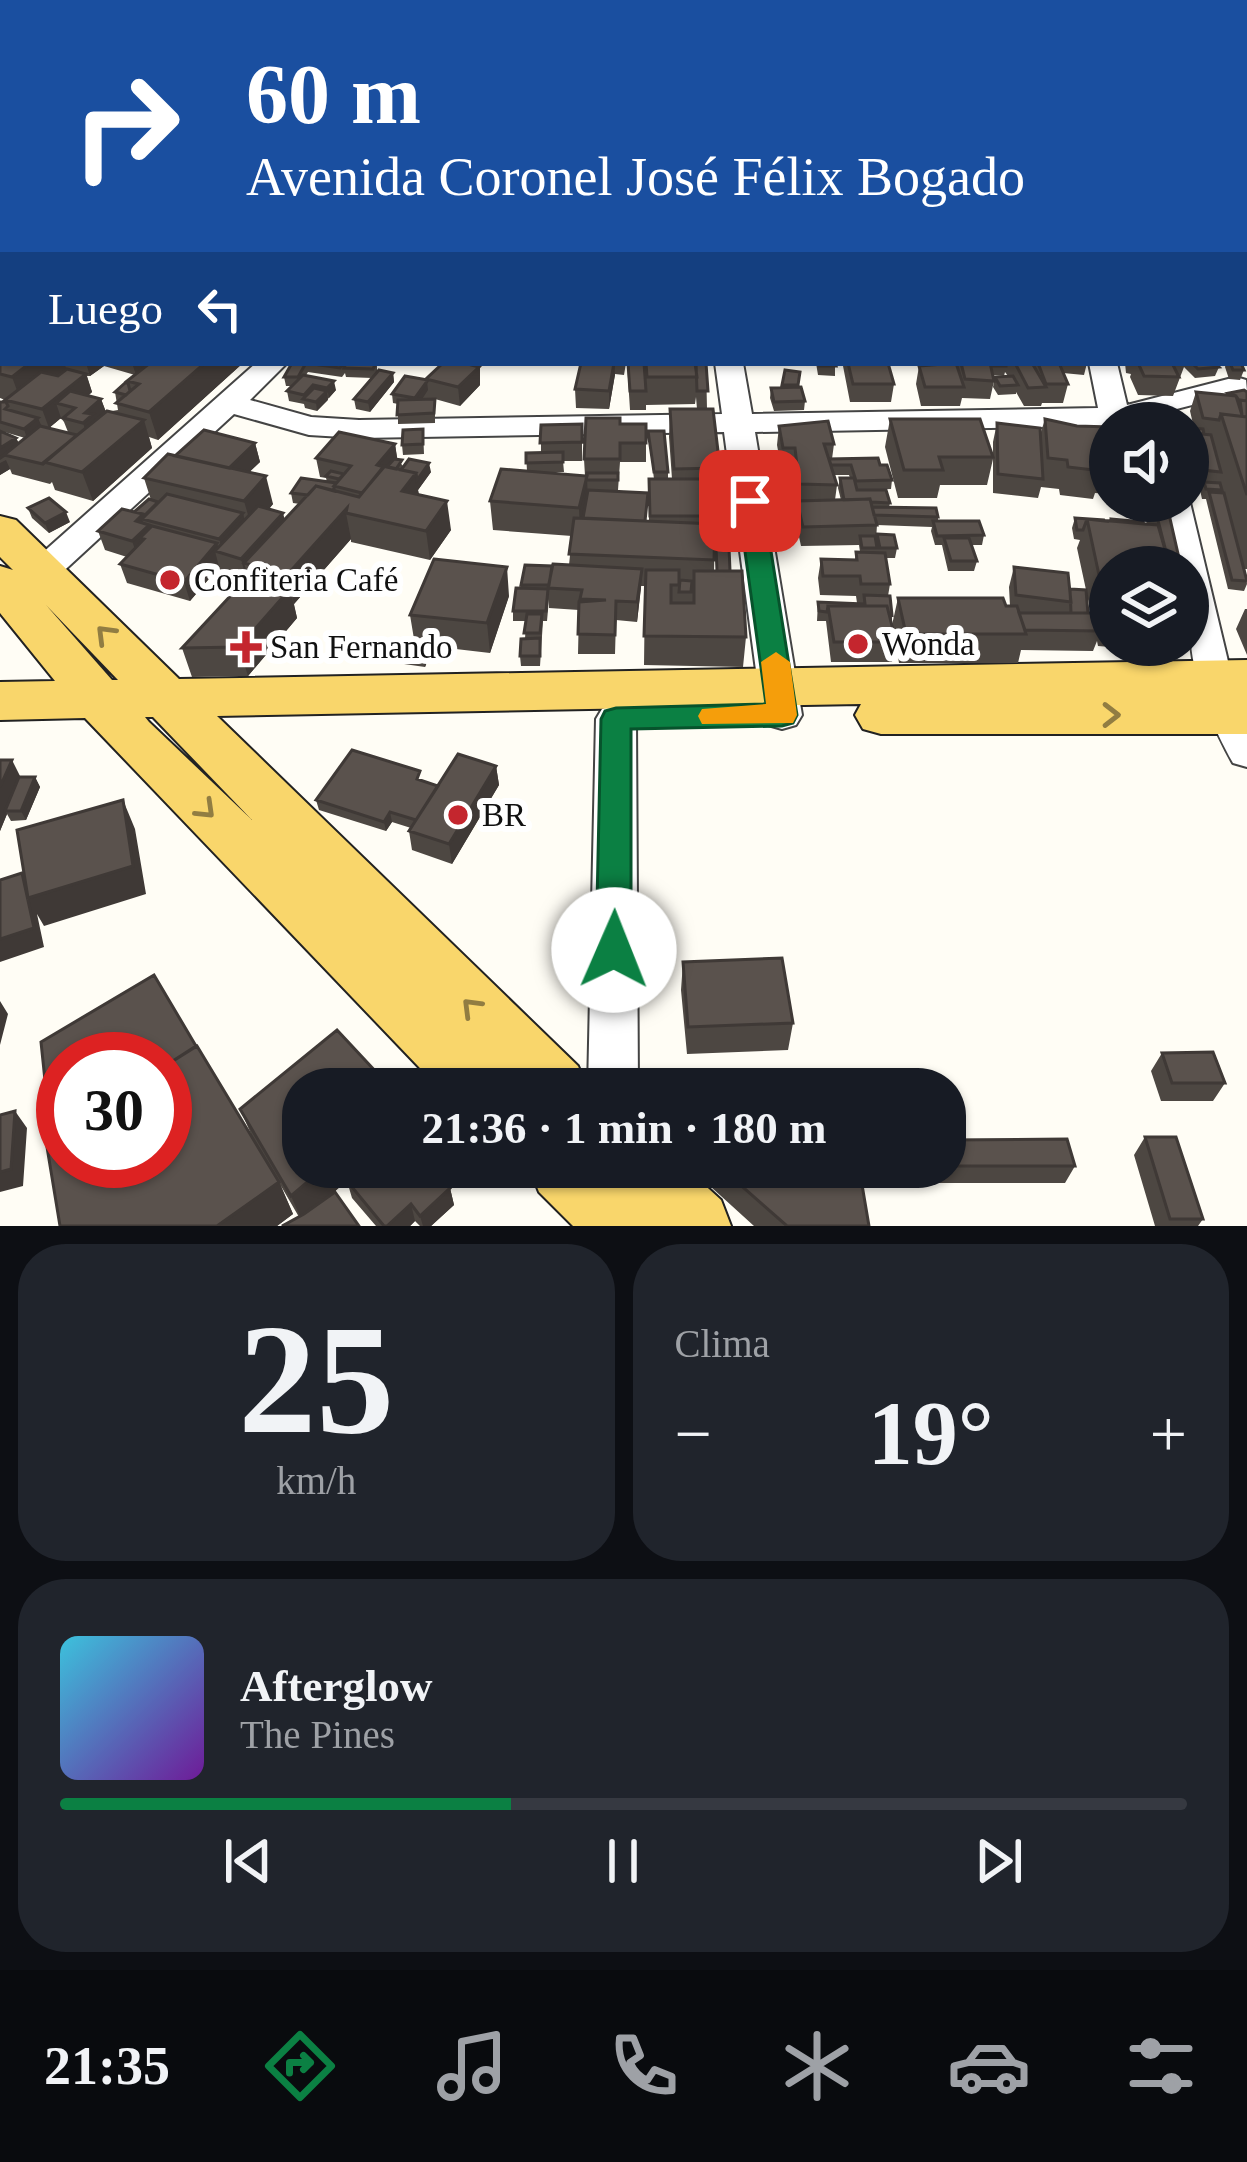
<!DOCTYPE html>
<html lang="es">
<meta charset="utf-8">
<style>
:root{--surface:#171b24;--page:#20242c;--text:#f1f3f6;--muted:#9ea1a6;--line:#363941;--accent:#0b8043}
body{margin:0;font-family:"Times New Roman",serif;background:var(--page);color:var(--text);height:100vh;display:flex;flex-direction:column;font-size:45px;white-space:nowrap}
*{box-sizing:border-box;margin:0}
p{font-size:39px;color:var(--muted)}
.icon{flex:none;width:66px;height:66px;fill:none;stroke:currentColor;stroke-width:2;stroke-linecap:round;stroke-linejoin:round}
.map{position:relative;height:1226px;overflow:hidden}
.details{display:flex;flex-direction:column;gap:18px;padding:18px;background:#0d0f14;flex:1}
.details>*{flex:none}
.banner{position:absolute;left:0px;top:0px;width:1248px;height:366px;box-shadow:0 3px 9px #0004;background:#1a4fa0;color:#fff;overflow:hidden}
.fabs{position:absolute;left:1089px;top:402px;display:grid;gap:24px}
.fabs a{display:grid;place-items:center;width:120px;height:120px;border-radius:50%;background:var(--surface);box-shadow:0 3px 9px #0004;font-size:60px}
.speed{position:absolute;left:36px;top:1032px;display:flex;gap:24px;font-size:60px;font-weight:700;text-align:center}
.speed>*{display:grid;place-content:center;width:156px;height:156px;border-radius:50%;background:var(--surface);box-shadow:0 3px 9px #0004;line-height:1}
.speed .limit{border:18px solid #d22;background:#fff;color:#111}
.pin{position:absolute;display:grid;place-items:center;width:102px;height:102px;color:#fff;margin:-51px;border-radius:24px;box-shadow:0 6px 18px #0006}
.me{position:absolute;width:132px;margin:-66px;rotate:1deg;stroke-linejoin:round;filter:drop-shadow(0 0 9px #0008)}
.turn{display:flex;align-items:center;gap:42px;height:252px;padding:0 48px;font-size:54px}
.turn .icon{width:156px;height:156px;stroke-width:2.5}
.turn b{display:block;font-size:84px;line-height:102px}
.then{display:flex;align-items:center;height:114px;padding:0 48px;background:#0003;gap:24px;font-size:45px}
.big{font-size:90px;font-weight:700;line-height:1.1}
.details .tile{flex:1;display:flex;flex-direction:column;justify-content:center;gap:18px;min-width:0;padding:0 42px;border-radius:48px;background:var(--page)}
.details .dial{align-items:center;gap:0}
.dial b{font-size:156px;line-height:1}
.song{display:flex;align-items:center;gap:36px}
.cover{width:144px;height:144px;border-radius:18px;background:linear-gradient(135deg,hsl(190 70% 55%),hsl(280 70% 35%))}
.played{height:12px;border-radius:6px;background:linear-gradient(90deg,var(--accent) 40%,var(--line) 40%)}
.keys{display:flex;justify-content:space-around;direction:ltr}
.heat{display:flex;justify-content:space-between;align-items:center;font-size:66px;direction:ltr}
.details .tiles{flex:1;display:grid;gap:18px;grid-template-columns:1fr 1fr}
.tile:last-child{grid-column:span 2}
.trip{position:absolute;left:282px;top:1068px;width:684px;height:120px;border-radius:48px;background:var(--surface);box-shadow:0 3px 9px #0004;font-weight:700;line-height:120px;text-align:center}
.menu{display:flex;height:192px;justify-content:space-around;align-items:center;background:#090b0e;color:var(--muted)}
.menu .icon{width:84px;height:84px}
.menu .selected{color:var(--accent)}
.menu b{font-size:54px;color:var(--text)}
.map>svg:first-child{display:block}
</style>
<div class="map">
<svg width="1247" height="1226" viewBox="0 0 1247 1226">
<rect width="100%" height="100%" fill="#fffdf5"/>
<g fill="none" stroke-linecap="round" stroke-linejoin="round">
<defs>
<path id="minor" d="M46 0H64L65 3H47Z
M368 0H387L389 3H370Z
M529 0H549L551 3H531Z
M709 0H752L754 3H711Z
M785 0H804L783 3Z
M946 0H964L945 3Z
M1104 0H1136L1138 3H1106Z
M0 28H3V40H0Z
M0 96H3V108H0Z
M1245 205H1247V220H1245Z
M256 363H287L250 400 311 417 359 420 722 414 715 363H743L752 414 1098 408 1089 363H1117L1127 405 1236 377 1246 380 1247 391 1110 426 755 432 802 715 796 725 782 729 768 725 762 715 724 432 359 438 309 435 234 414 55 579H31L26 571 31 563Z
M1188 494 1232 678 1247 710V767L1233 763C1191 686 1188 652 1188 567H1173L1161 501H1188Z
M616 704 630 709 636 719 638 1089H588L596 719 602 709Z"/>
<path id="major" d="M0 516 16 520 179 679 1247 660V734H881L863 729 855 715 861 704 217 716 578 1066 588 1089H440L85 718 0 720V682L55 681 0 613V566L13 570 0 557ZM46 605 118 680H112ZM145 717H153L252 820 149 722Z
M529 1167H685L721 1200 731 1226H573L539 1192Z"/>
</defs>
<!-- minor casing -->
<use href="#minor" stroke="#444" stroke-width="4"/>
<!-- major casing -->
<use href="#major" stroke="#222" stroke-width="4"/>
<!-- minor -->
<use href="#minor" fill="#fff" fill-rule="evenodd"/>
<!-- major -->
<use href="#major" fill="#f9d66b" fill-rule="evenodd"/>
</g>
<!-- wall -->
<path fill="#4d4742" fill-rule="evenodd" d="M154 0H187L188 3 156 2Z
M738 0H766V3H738Z
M1032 0H1054V2H1064L1063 0H1099L1098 3H1027Z
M1140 0H1183L1182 3Z
M1245 103H1247V150H1245Z
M3 262V363H243L158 440 149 437 152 448 93 501 55 490 52 482 50 484 12 474 10 469 0 475V402H6L5 400 0 398V264ZM104 366 135 375 127 381 128 383 115 392 118 410 106 412 101 399 88 396 92 392 87 376H90ZM61 418 64 422 68 432 49 428ZM1 431 25 438 19 443 16 438Z
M1245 340 1246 365 1241 364 1244 370 1240 380 1229 379 1225 367 1226 363H1245Z
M292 363 377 366V372L393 373 394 382 370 412 356 409 354 399 372 378 346 377 345 373 342 377 308 372 306 375 336 390 317 411 305 408 304 404 289 401 287 391 292 386H286L284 377Z
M480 363V385L460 406 435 399V423L398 424V404L393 403 392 394 427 380Z
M581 363H626L624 375 615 374 609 409 576 408 575 389Z
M627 363H706L707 409 720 468 718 497H708L709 523 715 524 714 571H730L746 637 743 667 644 665 645 586H641L637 622 616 620 615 654H578L579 610 549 608V599L547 621H543L540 666H521L520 656 525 639 526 621H513V611L521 585 569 565 572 536 493 530 490 501 527 471 526 453H541V425L582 424V461H563L564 472H540L585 476 584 459 620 424H646V462H620L618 490H587L649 521V479H654L648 431 668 472V479H672L669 437 670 409H697L696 397 695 404 646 405V397V410H630Z
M816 363H835V376L818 375Z
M837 363H888L894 384 891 402H850L843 366H838Z
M929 363H1032L1034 367 1035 363H1087L1084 375 1063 373 1068 384 1063 403H1042L1041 406H1024L1016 392V394L998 395 993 387 995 377 1008 376 1005 372 1004 376 993 375 994 381 990 399 962 398 960 406H921L916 384 919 366 930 365Z
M1125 363H1215L1219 367 1215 376 1195 378 1184 367 1173 396 1138 395 1130 377 1131 374 1126 373Z
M785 370 800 372 798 387 805 401 804 410 774 411 770 398 771 388H782Z
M1196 392 1228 395 1229 393 1247 392V569H1245L1247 584 1244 591 1228 589 1206 499H1202L1200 490H1195L1188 460V428H1194L1190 411Z
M890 419 993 455V442L997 423 1040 435 1045 419 1077 426 1110 427V494L1095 493 1093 499 1060 495 1059 489 1041 487 1038 498 993 493V459L987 485H940L937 498H898L885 447Z
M779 426 834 444 832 459 880 465 892 480 891 489 867 490 890 503 889 507 938 517V521L984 535 982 545H971L977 561 974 571H948L942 545H935L931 531 932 527 877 525 876 540 877 534 897 548 895 558H885L890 584 888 596 892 615V625L898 598 1010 606 1009 587 1014 567 1070 589 1088 613H1091L1077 548 1080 540 1074 539 1072 528 1075 518 1147 524 1144 513 1148 501H1166L1181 567H1110V645H1177L1174 652 1098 646 1097 641 1093 651 1021 650 1018 663H899L896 645 892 662H831L826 621H817L818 602 857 603 856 596 820 595 818 578 821 559 855 560 856 552H860L859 545 801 546 796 523 795 527H785V542H775L770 512 771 503 796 514 797 504 792 467H781L777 445ZM834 475H849L850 478H840L838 488 841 500H835L837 485Z
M423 429 424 454 403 455 402 445Z
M255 443 260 462 249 472 273 504 269 509 285 520 300 504 293 503 291 493 327 482 326 478 320 477 316 458 395 444 397 459 403 466 431 472 418 490 419 495 451 530 430 560 351 542V539L294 604 297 618 248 676 192 677 182 648 246 578 220 571 219 567 190 601 127 583 120 564 127 557 105 550 98 531 134 512 151 500 144 478 175 456Z
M28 508 70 522 49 533 32 518Z
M509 596 490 653 430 646 431 652 425 667 404 664 402 654 414 639 410 615Z
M1245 609H1247V655L1236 629Z
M0 760 20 777H35L40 787 26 820 11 821 7 814 0 831Z
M496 766 499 785 452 864 412 850 409 831 411 828 392 822 386 831 319 810 316 800 421 781 438 786Z
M683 962 793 1023 788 1050 687 1054 681 990Z
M1162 1053 1225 1083 1213 1101H1161L1151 1071Z
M240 1109 362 1167 334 1192 299 1217 281 1186 293 1214 277 1226H60L251 1134Z
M1145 1137 1203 1219 1198 1226H1155L1134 1155Z
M945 1140 1075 1166 1065 1183H932L930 1167H945Z
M363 1167H466L467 1173 450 1188 454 1205 431 1226H420L415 1221 410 1226H376L352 1198 347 1181Z
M700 1167H859L869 1226H754L699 1176Z"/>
<!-- shaded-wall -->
<path fill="#3f3936" d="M251 0H274V3H244L243 1Z
M296 0H312V3H288L287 1Z
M328 0H360L361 3H329Z
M411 0H430L431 3H411Z
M464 0H483L479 3H462Z
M20 363H64L67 370 22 404 12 377Z
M86 363H104V366L90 376Z
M132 363H152L136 375Z
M205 363H243L158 440 149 412Z
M480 363V385L460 406 458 387Z
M614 363 615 375 609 409V391Z
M393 373 394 382 370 412 368 402Z
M86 374 92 392 74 407 56 403 61 418 49 428 42 409Z
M334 381 336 390 329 398 327 388Z
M427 381 428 390 417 407 415 398Z
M327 391 328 400 317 411 316 402Z
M101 399 108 418 89 442 83 423 85 413Z
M38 418 42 427 27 439 24 429Z
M144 420 152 448 93 501 82 472Z
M16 438 20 447 0 460V448Z
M255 443 260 462 231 490 226 471Z
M395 444 398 463 390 473 377 465Z
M6 460 10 469 0 475V463Z
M429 463 431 472 418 490 420 501 402 491 416 473Z
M266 476 273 504 252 529 244 501Z
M587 476 588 504 580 537 579 508Z
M447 501 451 530 430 560 426 531Z
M347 508 346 513 351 539 294 604 287 575Z
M66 512 70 522 49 533 45 523Z
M243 513 248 533 224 554 219 539Z
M283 513 288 532 244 563 248 576 246 578 241 559Z
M143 514 144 519H142L145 529 149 525 155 544 140 538 145 554 139 560 132 541 136 521Z
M217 543 220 553 215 551 219 567 190 601 184 582Z
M507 567 509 596 490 653 487 623Z
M642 569 641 588 637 622V602Z
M290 589 297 618 248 676 239 647Z
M430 642 431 652 425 667 423 657Z
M12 760 22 780 5 811 7 814 0 831V787Z
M496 766 499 785 452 864 449 844Z
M35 777 40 787 26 820 21 811Z
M123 800 135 829 146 894 44 926 37 914 44 947 0 962V939L22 873 32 892Z
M390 812 392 822 386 831 384 822Z
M0 1001 8 1014 0 1045Z
M15 1111 27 1128 23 1186 0 1192V1172Z
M325 1167H362L302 1221 291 1196Z
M451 1167H466L467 1173 450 1188 454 1205 431 1226H423L420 1216 441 1177Z
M279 1182 293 1214 277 1226H217Z
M411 1204 415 1221 410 1226H387Z"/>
<!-- building -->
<path fill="#5a524d" stroke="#3f3936" stroke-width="3" d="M0 0H26V2L3 3Z
M77 0H95V3H79Z
M133 0H152V2L134 3Z
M606 0H620L623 3H602L600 1Z
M657 0H682L680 3H646Z
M700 0 711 1 727 0 724 3H696Z
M815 0H842L839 3H812Z
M973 0H1011L1010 3H979L972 2Z
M1245 103H1247V126H1245Z
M3 262V332H0V264Z
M3 351V363H30L12 377 0 374V353Z
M150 363H205L149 412 116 403 139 384 127 381Z
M292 363H306L298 377H284Z
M306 363H344L340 368Z
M346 363H376L373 369 344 368Z
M443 363H464L479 367 458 387 426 379Z
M581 363H614L609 391 575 389Z
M628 363H644L646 391H630Z
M646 363H695L697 377H647Z
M696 363H706L708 391H697Z
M819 363H835L836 366H819Z
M848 363H888L894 384H853Z
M956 363 964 387H925L919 366Z
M961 363H990L994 381 965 379Z
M990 363H1006V366H991Z
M1015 363H1032L1046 387 1028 388Z
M1038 363H1059L1068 384H1046Z
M1138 363H1172L1179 377 1144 376Z
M1192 363H1215L1219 367 1198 369Z
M1230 363H1241L1244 370H1233Z
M67 369 86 374 42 409 5 400 41 372 58 376Z
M379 370 393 373 368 402 354 399Z
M785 370 800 372 798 385H782Z
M303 375 334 381 327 388 313 385 304 395 287 391Z
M405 376 428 380 415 398 392 394Z
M1013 376 1018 385 1000 386 995 377Z
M125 383H128L130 391 126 395 115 392Z
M801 387 805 401 774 402 771 388Z
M314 388 327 391 316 402 303 399Z
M1244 390 1247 392V401L1240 400V402L1236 396 1229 393Z
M70 391 101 399 85 413 93 414 83 423 63 418 75 408 56 403Z
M1196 392 1236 396 1242 415 1240 400 1247 401V417L1221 414 1219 420 1203 418Z
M435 399 434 413 397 415 398 400Z
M0 402H6L8 406 5 409 38 418 24 429 0 422Z
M670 409H713L720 468 674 469Z
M107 411 144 420 82 472 44 462Z
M1221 414 1247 417V495Z
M586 418H620V424H646V443H620V459H584Z
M890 419H980L993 457H939L943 470H904Z
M1045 419 1077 426 1110 427V465L1101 464 1102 471 1068 467 1067 460 1048 458Z
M828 421 834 444H824L837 485 799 484 795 448H783L779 426Z
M997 423 1040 428 1043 479 998 474Z
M582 424V442L540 443 541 425Z
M40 426 77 435 43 464 4 455Z
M1188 428 1203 429 1204 434 1193 433 1190 441Z
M423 429V444L402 445 403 430Z
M204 430 255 443 229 468 175 456Z
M0 431 16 438 0 448Z
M648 431H664L668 472H654Z
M339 432 395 444 377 465 384 467 362 493 334 486 351 466 316 458Z
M1193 433 1211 435 1221 472 1202 470Z
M563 452V462L526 463V453Z
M168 454 266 476 244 501 144 478Z
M878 458 880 465H887L892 480 856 481 851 465H831L829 459Z
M394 459 402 460 396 469 387 467Z
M409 459 429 463 417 480 416 473 401 470Z
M384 466 416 473 402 491 447 501 426 531 346 513 347 508 287 575 244 563 316 486 359 497Z
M501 469 587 476 579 508 490 501Z
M331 471 344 474 339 479 326 476Z
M587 473H618V480H586Z
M301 478 336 483 334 486V491L316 486 308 495 291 493Z
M840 478H854L857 490H886L890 503 871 502 870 499 844 500Z
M649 479H706L709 516H650Z
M1204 482 1220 483 1222 490 1206 489Z
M588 490 648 493 645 521 583 518Z
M1209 492 1224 493 1247 581 1232 580Z
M167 494 243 513 219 539 142 519Z
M49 498 66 512 45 523 28 508Z
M149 499 158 502 143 517V514L134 512Z
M870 499 877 525 803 527 797 501Z
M1153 501H1166L1181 567H1170Z
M771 503 794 505 796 517H784L786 532H776Z
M258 506 283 513 241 559 215 551Z
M872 507 936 508 938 517 874 515Z
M122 509 143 514 136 521 149 525 132 541 98 531Z
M574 518 715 524 714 560 569 554Z
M1075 518 1104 520 1105 521 1087 519 1083 530H1077Z
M1087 519 1158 525 1170 567H1110V617H1108Z
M1111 519 1143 522 1144 524 1111 521Z
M933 521H979L984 535 937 536Z
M152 526 217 543 184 582 120 564 144 539 140 538Z
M877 534 894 535 897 548H880Z
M860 536H875L877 548H862Z
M944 538H969L977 561H951Z
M716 547H729L730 571H717Z
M856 552 885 553 890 584H861L860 576H823L821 559 857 560Z
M434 559 507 567 487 623 410 615Z
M553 564 642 569 637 602 616 601 615 635 578 634 579 602 606 600 580 599 582 590 548 588Z
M525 565 552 566 549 585H521Z
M1014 567 1068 573 1071 602 1016 595Z
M646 570H679V585H671V603H694V571H742L746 637 644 636Z
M248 577 290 589 239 647 182 648Z
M680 580 692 581 691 592H679Z
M516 588 548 589 546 611H513Z
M1070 589 1086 590 1088 613H1071Z
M864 595 890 596 892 615 889 614 887 606H828L827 612 819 611 818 602 865 604Z
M898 598H1003L1006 606H1017L1026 634H906Z
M828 606H887L896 642H834Z
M1019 613H1094L1100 631 1025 630Z
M527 614H542L540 633H524Z
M540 638V656H520L521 639Z
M409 639 430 642 423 657 402 654Z
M352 750 420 771 417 779 438 786 416 820 390 812 384 822 316 800Z
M458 754 496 766 449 844 409 831Z
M0 760H12L0 787Z
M19 777H35L21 811H5Z
M123 800 133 866 28 898 17 830Z
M22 873 34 928 0 939V880Z
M782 958 793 1023 688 1027 683 962Z
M154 975 196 1046 165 1066V1059H63V1130L51 1138 41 1042Z
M337 1030 392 1089H303V1167H325L291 1196 240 1109Z
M197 1046 279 1182 217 1226H60L46 1141 63 1130V1161H165V1066Z
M1213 1052 1225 1083H1172L1162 1053Z
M15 1111 11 1169 0 1172V1115Z
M1145 1137H1176L1203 1219H1170Z
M1067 1139 1075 1166H945V1140Z
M363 1167H451L441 1177 450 1188 420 1216 411 1204 387 1226H384L347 1181Z
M720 1167H859L869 1226H787Z
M335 1192 359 1226H282L304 1214Z"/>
<!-- one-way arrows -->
<defs><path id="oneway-chevron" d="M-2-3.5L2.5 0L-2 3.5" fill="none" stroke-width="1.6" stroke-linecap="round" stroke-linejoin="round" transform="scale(3)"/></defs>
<g stroke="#917d42">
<use href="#oneway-chevron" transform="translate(105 634) rotate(-135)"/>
<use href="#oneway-chevron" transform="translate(1111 715)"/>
<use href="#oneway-chevron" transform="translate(206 810) rotate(44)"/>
<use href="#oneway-chevron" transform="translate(471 1007) rotate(-135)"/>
</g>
<!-- route -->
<path fill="#0b8043" stroke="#07532c" stroke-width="3" d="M750 494 763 501 797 715 793 723 782 726 631 729V950L626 961 614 965 601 961 596 950 601 719 605 711 616 708 766 704 738 501Z"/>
<!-- slow -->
<path fill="#f59e0b" d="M776 652 790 662 797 715 793 723 702 724 698 716 702 709 766 704 761 662Z"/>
<!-- markers -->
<g fill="#c4262e" stroke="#fff" stroke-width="4.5">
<circle cx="170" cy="580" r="12"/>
<circle cx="858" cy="644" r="12"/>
<path d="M240 629h12v12h12v12h-12v12h-12v-12h-12v-12h12z"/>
<circle cx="458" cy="815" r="12"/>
</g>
<g text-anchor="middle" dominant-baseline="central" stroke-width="12" stroke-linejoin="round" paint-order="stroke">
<!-- poi labels -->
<g font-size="33" fill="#111" stroke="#fff" text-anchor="start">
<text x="194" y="580">Confiteria Café</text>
<text x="882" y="644">Wonda</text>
<text x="270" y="647">San Fernando</text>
<text x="482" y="815">BR</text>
</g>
</g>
</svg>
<div class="fabs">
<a><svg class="icon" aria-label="sound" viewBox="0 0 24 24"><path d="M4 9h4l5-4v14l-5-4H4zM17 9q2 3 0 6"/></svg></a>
<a><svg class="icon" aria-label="layers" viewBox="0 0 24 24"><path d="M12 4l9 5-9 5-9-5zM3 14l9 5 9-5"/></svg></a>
</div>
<div class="speed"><div class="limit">30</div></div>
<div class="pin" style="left:750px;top:501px;background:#d93025"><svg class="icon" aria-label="arrive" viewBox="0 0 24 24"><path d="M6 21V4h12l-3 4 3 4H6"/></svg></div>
<svg class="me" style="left:614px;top:950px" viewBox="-20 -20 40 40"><circle r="19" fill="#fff"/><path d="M0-13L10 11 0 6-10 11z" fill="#0b8043"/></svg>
<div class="trip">21:36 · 1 min · 180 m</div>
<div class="banner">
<div class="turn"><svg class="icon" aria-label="right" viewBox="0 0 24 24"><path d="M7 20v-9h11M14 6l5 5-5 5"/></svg><div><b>60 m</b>Avenida Coronel José Félix Bogado</div></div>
<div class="then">Luego<svg class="icon" aria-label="left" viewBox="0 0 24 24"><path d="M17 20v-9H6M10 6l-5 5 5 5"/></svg></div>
</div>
</div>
<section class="details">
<div class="tiles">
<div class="tile dial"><b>25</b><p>km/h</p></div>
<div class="tile"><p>Clima</p>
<div class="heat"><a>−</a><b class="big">19°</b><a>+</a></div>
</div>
<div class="tile">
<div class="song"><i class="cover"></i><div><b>Afterglow</b><p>The Pines</p></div></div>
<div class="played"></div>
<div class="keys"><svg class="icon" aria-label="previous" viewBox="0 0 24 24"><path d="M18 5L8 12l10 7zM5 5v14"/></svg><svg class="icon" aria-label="pause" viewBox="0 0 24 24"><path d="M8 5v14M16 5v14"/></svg><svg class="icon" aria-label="next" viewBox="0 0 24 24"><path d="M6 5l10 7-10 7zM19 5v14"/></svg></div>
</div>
</div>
</section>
<nav class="menu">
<b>21:35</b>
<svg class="icon selected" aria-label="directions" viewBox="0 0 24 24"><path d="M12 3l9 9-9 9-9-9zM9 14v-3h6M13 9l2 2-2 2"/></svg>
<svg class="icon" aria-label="music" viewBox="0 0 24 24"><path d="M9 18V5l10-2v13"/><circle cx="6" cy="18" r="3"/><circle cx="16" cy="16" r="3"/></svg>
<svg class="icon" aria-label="phone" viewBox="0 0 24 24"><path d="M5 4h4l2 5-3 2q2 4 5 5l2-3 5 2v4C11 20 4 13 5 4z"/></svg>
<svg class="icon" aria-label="climate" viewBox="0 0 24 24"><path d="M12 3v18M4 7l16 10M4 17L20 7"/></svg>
<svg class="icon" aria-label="car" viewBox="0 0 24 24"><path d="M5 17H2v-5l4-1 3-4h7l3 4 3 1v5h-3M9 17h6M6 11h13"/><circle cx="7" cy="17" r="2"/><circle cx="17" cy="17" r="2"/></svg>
<svg class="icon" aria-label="filters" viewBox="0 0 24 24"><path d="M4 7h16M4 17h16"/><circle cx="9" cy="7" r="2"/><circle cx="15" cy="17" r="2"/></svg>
</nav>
